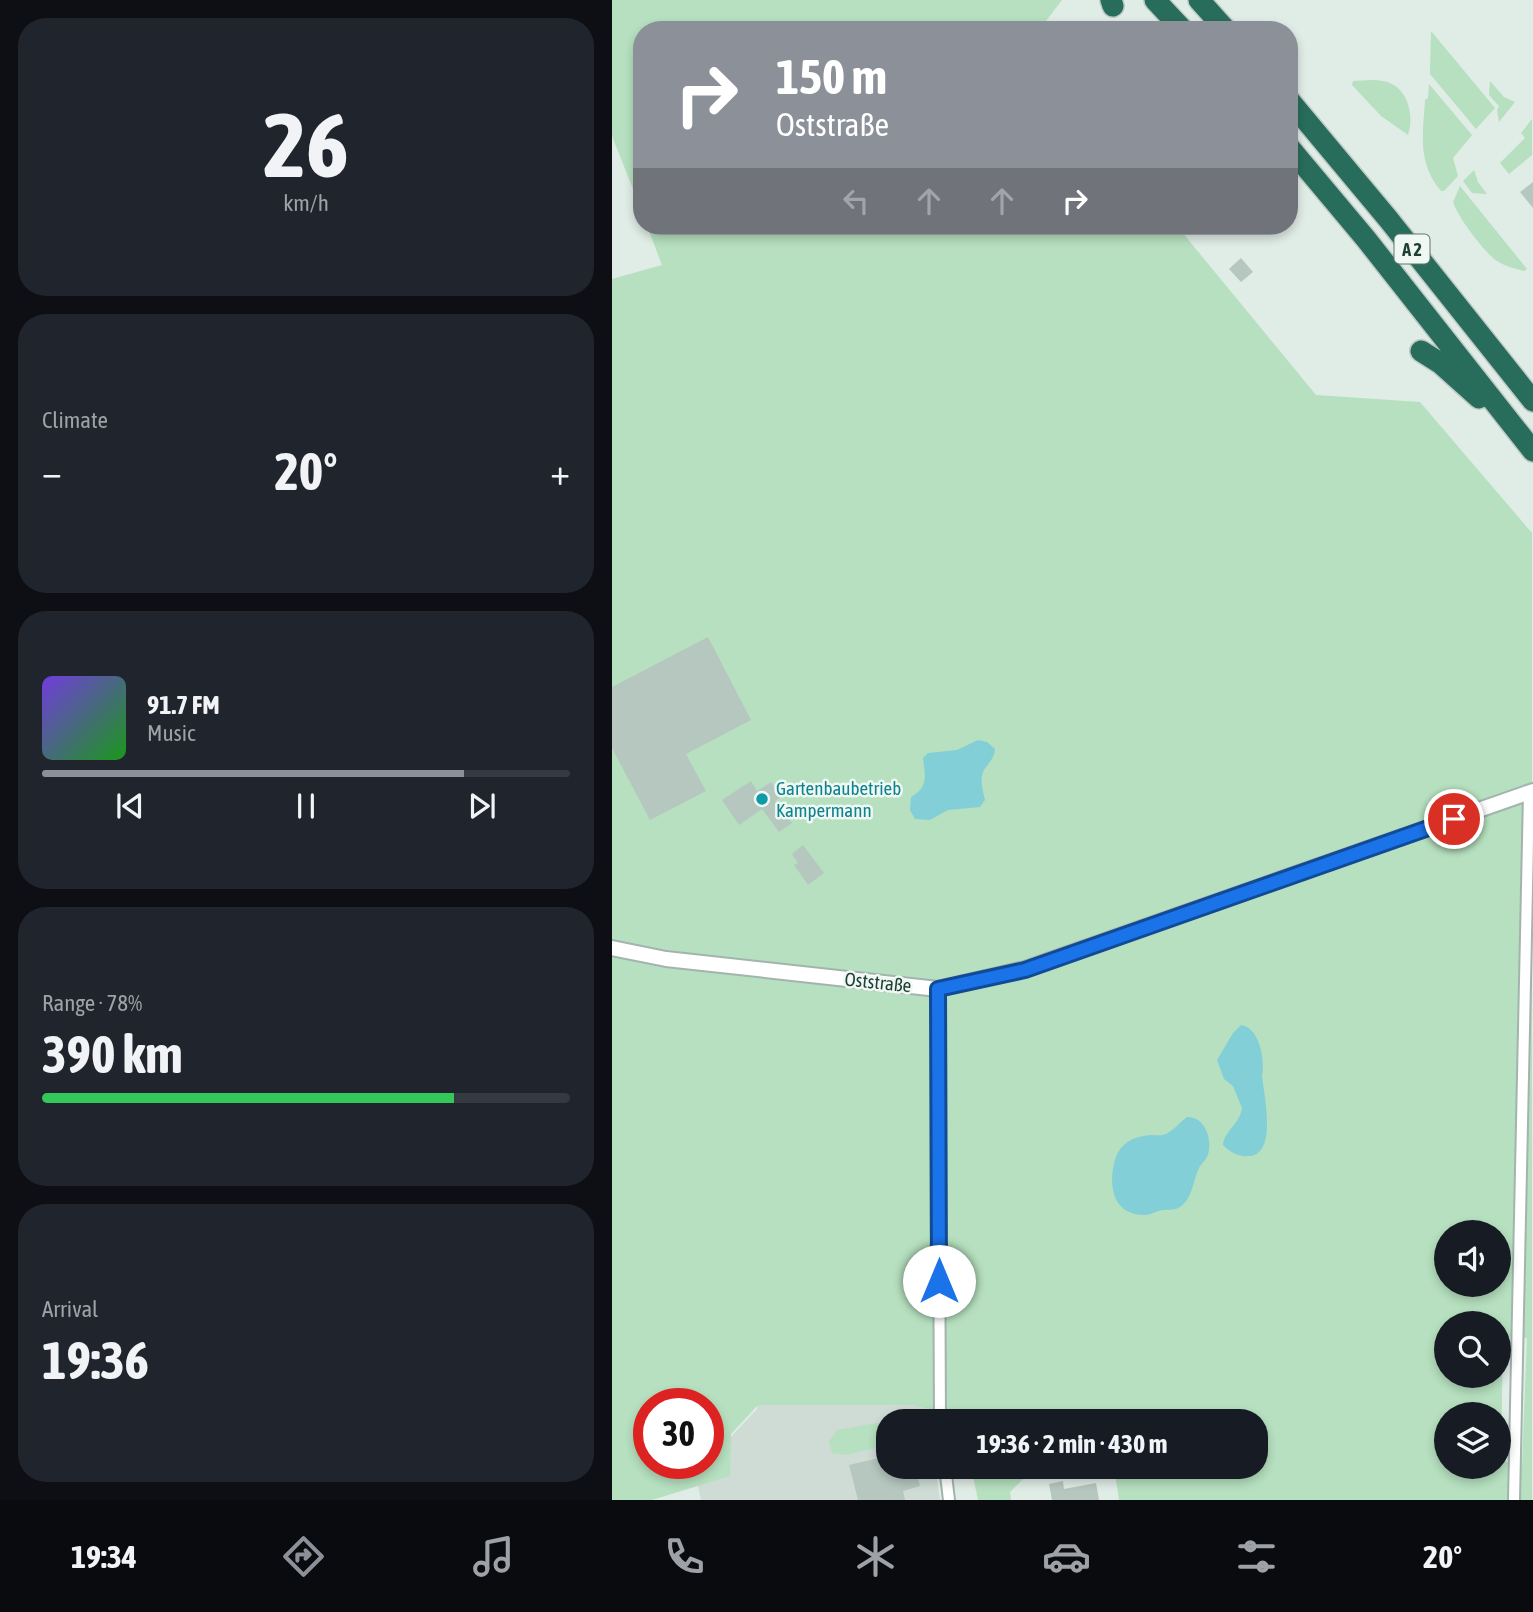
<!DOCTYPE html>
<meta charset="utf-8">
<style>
:root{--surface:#171b24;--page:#20242c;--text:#f1f3f6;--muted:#9ea1a6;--line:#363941;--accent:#8c9099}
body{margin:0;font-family:"Asap Condensed",sans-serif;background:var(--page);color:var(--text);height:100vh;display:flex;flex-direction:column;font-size:26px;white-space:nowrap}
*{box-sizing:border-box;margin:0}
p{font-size:23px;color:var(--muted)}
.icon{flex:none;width:38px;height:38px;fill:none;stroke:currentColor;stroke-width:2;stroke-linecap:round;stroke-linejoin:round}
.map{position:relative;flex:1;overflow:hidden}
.details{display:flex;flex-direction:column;gap:18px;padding:18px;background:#0d0f14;width:612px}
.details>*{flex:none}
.top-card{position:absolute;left:21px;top:21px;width:665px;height:214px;border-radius:28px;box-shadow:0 4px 10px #0003;background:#8c9099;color:#fff;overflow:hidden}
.tools{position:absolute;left:822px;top:1220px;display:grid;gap:14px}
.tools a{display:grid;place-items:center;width:77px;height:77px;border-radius:50%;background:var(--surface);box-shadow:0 4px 10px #0003;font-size:35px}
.speed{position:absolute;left:21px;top:1388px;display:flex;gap:14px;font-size:35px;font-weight:700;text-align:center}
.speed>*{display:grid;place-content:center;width:91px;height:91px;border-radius:50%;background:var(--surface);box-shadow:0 4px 10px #0003;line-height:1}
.speed .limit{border:10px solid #d22;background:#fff;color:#111}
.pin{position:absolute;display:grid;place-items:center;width:60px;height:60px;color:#fff;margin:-30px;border:4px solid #fff;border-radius:50%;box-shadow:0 2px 7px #0007}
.me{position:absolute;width:77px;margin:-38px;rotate:0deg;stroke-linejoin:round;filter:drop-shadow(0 0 5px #0008)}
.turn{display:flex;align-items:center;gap:24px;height:147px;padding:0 28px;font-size:32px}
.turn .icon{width:91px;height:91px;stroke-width:2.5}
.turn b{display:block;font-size:49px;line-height:60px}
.lanes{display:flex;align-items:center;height:66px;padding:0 28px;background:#0003;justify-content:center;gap:35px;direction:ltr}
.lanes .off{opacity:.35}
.big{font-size:52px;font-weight:700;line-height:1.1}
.details .tile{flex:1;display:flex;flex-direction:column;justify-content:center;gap:10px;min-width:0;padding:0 24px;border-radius:28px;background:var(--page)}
.details .dial{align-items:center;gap:0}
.dial b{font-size:91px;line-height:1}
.song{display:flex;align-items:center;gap:21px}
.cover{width:84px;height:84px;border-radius:10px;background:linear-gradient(135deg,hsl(260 70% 55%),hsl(120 70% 35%))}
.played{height:7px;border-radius:4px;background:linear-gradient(90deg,var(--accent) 80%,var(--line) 80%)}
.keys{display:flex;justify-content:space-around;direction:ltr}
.heat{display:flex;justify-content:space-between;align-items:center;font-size:38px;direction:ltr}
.charge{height:10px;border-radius:5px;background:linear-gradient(90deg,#34c759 78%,var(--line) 0)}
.trip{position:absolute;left:264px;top:1409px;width:392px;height:70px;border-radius:28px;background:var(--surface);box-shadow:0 4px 10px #0003;font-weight:700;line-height:70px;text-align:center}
.menu{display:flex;height:112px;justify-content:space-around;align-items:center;background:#090b0e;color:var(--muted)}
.menu .icon{width:49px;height:49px}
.menu .on{color:var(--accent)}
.menu b{font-size:32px;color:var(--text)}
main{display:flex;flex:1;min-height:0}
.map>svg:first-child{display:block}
</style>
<main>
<section class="details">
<div class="tile dial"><b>26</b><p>km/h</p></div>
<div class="tile"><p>Climate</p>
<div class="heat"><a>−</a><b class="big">20°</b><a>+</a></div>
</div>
<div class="tile">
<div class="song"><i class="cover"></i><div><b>91.7 FM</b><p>Music</p></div></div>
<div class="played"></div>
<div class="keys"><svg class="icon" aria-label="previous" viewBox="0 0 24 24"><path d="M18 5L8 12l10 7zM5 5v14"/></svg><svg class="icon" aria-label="pause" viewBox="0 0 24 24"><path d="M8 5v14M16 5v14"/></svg><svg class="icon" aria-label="next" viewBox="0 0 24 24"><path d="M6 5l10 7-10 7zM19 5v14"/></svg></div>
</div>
<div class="tile"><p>Range · 78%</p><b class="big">390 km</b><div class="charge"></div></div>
<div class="tile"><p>Arrival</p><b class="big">19:36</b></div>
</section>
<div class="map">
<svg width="921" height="1500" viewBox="0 0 921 1500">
<rect width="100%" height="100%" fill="#e0ece6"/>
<!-- built -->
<path fill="#cedcd5" d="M145 1405H301L316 1409 317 1421H276V1466L323 1467 328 1500H89L85 1481 101 1456 145 1409Z"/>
<!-- green -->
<path fill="#b6e0bf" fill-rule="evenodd" d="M0 0H450L434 21 437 30H30V212L0 136Z
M819 31 883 108 864 129 818 74Z
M741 81C750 81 761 79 770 81 795 84 803 114 796 135L769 116 740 85Z
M878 81 892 97 903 102 887 122 885 110 887 106 877 95Z
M817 84 860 135 841 158 846 176 832 191H829C805 162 811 135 813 100L816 98Z
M920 119V155L897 174 888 163 913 138 909 133Z
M862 170 866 182 875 194 860 193 851 181Z
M848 186 915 269 912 271C901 268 889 265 881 258 868 246 846 217 841 202Z
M35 226H565L704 395 808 402 920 533V1500H507L502 1467 644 1466V1421H400L316 1409 301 1405H146L119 1434 118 1476 40 1500H0V279L50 265ZM835 1232H887V1284H835ZM835 1323H887V1376H835ZM891 1337 915 1338 910 1465 889 1461ZM37 1404H96V1463H37ZM835 1414H887V1466H835Z
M276 1421V1445L233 1455 220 1453 217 1441 225 1430Z
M359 1467H413V1477L398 1492 399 1500H366Z"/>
<!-- water -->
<path fill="#82cfd7" d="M366 740 375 742 383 749C382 759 377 762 372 770 367 779 371 791 373 800L368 807 336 810 318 820 303 819 298 810 299 797C317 787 313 775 311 758L316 753 345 750Z
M629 1025C648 1028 653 1060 650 1076 652 1095 666 1156 636 1156 626 1157 618 1152 611 1145 612 1131 628 1124 630 1108L621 1086 612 1079 605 1060 621 1033Z
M575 1117C593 1116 602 1141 595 1157 592 1162 588 1165 586 1170 581 1182 580 1199 568 1207 562 1211 558 1209 552 1210 546 1210 539 1215 532 1215 500 1215 496 1184 503 1160 508 1143 522 1136 539 1135 545 1135 549 1136 554 1134 562 1130 568 1122 575 1117Z"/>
<!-- building -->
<path fill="#b5c7bf" d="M921 182V208L908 192Z
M629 258 641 272 629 282 617 269Z
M96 637 139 720 74 754 94 791 38 820 0 748V687Z
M139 781 145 791 159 782 169 797 163 801 180 823 167 832 150 809 127 825 110 800Z
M191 845 212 873 196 885 182 865 186 863 180 854Z
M276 1456V1466H324V1469L305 1475 308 1486 291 1491 293 1500H246L237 1465Z
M451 1481 452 1489 484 1483 487 1500H440L437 1484Z"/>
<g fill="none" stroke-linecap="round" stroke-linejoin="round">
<defs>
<path id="minor" d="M326 989 328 1421
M333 1466 337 1500
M902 1500 917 793"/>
<path id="tertiary" d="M0 948 54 959 326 989 413 969 921 791"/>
<path id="motorway" d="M499 0 501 6
M543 0 571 30
M587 0 614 30
M677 100 777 220 921 401
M677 147 754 239 921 451
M809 351 828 363 867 398"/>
</defs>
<!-- minor casing -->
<use href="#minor" stroke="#a2b4ad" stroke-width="14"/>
<!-- tertiary casing -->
<use href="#tertiary" stroke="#a2b4ad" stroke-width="18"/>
<!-- motorway casing -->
<use href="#motorway" stroke="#c0c9c6" stroke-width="24"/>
<!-- minor -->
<use href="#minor" stroke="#fff" stroke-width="10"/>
<!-- tertiary -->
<use href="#tertiary" stroke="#fff" stroke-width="14"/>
<!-- motorway -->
<use href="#motorway" stroke="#286d5b" stroke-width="21"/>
</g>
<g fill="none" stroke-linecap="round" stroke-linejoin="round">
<defs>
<path id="route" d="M327 1281 326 989 413 970 842 819"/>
</defs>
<!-- route casing -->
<use href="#route" stroke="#114b97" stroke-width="18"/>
<!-- route -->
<use href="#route" stroke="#1a73e8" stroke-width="12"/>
</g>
<!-- markers -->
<circle fill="#0f9aa8" stroke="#f0f8f4" stroke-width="2.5" cx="150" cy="799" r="7"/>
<g text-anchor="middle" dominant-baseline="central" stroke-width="5" stroke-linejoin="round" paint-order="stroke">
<!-- shield labels -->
<rect fill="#f0f8f4" stroke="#5e766e" stroke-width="2" x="782.5" y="234.5" width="35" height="29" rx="5"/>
<g font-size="18" font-weight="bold" fill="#1f3e34">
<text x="800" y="249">A 2</text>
</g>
<!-- culture labels -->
<g font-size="19" fill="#0d838f" stroke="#f0f8f4" text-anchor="start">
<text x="164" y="788">Gartenbaubetrieb<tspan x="164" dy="22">Kampermann</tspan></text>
</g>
<!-- street labels -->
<g font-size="19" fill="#1f3e34" stroke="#f0f8f4">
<text transform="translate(266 982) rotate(6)">Oststraße</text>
</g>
</g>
</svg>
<div class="tools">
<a><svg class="icon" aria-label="sound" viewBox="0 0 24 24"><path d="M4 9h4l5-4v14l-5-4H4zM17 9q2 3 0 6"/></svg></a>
<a><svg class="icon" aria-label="search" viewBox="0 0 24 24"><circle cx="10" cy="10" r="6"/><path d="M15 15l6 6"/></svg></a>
<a><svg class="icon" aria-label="layers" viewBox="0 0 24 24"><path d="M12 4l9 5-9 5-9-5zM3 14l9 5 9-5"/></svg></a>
</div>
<div class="speed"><div class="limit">30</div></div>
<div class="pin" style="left:842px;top:819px;background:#d93025"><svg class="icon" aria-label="arrive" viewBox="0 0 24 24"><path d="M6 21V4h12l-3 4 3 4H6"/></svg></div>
<svg class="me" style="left:327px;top:1281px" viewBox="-20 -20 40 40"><circle r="19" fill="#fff"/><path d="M0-13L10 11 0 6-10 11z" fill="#1a73e8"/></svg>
<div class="trip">19:36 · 2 min · 430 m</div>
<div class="top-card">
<div class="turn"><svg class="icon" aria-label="right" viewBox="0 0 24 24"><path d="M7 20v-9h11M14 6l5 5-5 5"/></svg><div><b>150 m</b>Oststraße</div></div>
<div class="lanes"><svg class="icon off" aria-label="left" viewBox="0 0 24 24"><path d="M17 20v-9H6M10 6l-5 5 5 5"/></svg><svg class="icon off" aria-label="ahead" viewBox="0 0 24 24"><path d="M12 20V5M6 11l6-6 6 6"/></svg><svg class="icon off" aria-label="ahead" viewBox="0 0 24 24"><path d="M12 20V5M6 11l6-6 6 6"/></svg><svg class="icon" aria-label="right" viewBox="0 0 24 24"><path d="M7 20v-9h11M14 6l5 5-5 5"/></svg></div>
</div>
</div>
</main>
<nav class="menu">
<b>19:34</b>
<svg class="icon on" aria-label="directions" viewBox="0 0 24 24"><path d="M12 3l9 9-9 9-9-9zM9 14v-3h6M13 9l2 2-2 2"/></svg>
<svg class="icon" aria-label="music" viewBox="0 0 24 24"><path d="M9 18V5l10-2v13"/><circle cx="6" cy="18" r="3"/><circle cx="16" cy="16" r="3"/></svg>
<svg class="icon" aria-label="phone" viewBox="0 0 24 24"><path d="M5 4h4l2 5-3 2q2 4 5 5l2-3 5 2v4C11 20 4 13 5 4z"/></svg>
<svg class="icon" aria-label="climate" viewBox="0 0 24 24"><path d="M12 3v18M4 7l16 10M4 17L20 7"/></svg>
<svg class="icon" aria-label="car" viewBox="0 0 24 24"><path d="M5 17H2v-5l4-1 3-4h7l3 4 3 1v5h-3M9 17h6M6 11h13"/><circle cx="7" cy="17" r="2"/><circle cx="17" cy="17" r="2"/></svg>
<svg class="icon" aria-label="filters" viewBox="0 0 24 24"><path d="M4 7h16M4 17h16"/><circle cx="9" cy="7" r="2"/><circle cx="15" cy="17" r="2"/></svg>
<b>20°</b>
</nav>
